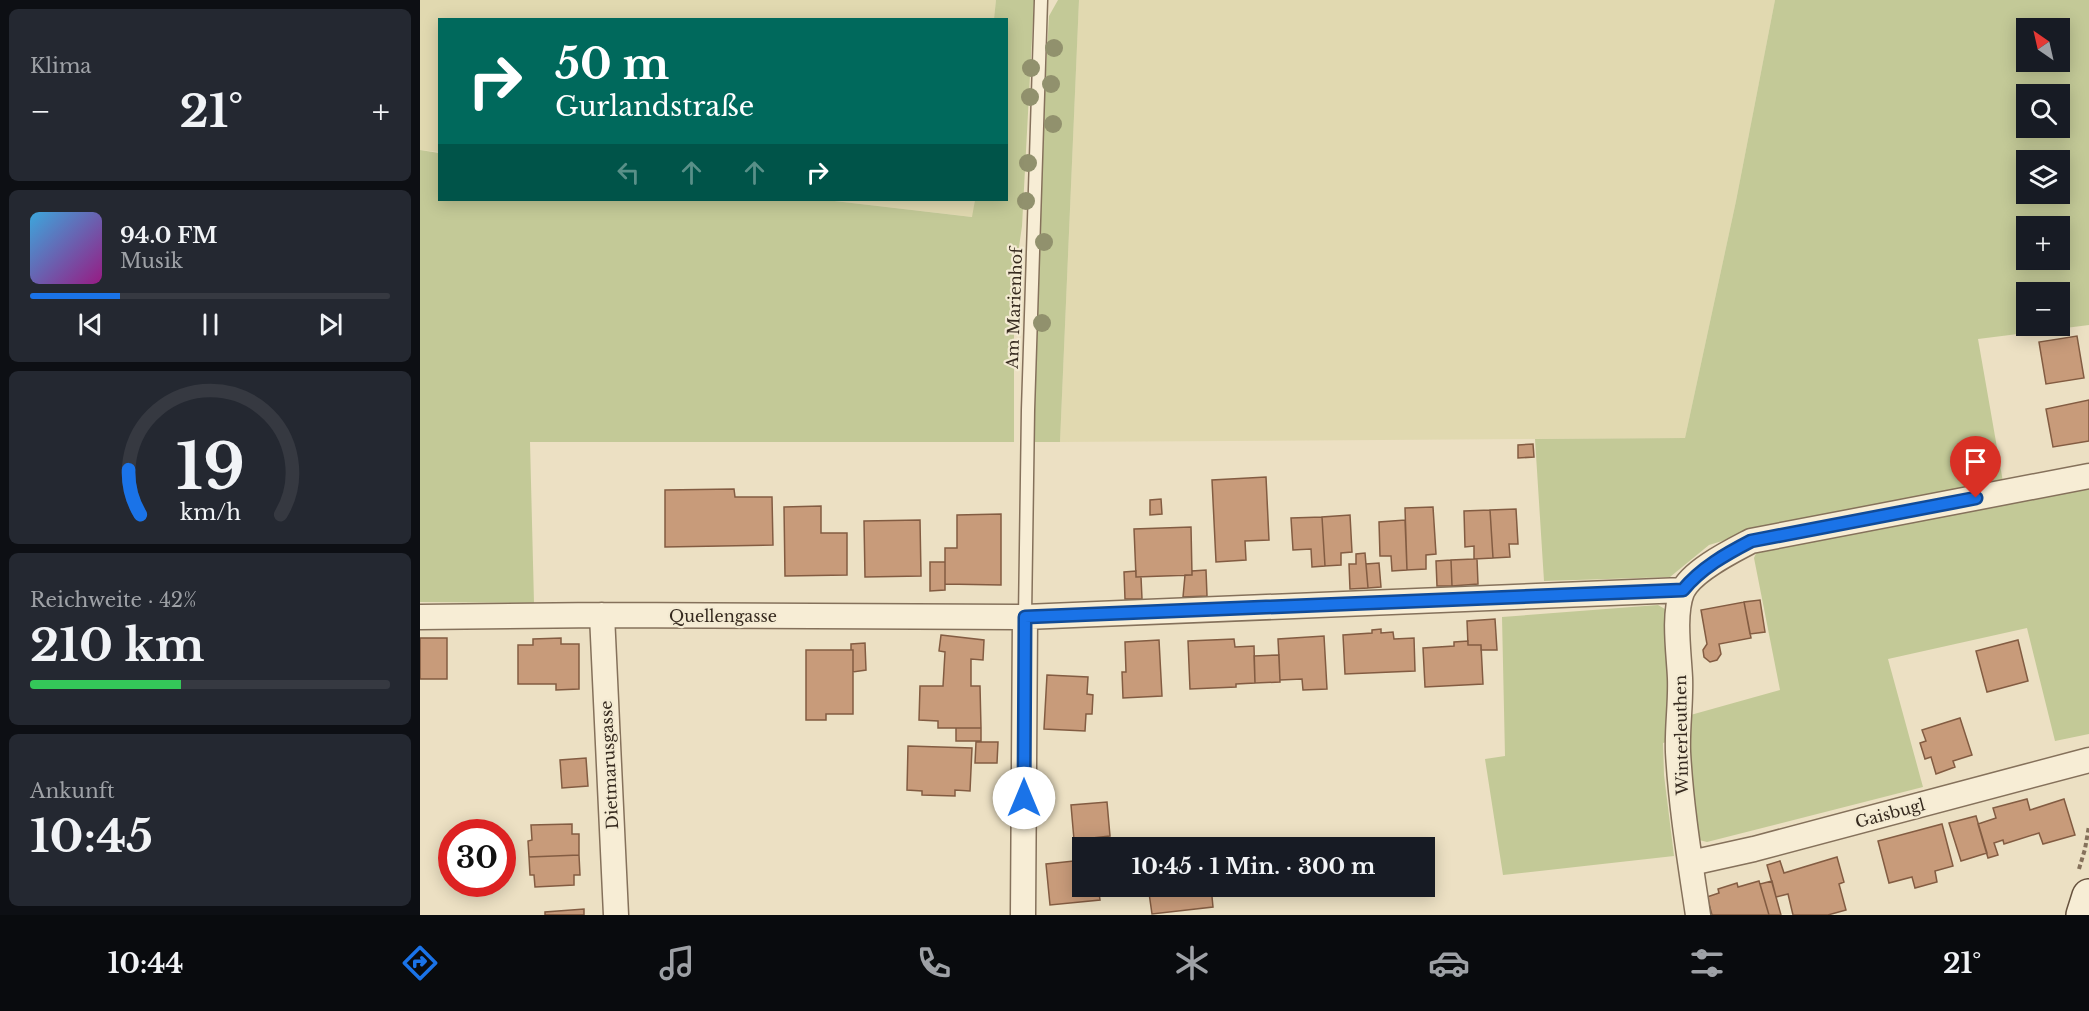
<!DOCTYPE html>
<html lang="de">
<meta charset="utf-8">
<style>
:root{--surface:#171b24;--page:#242831;--text:#f1f3f6;--muted:#9ea1a6;--line:#363941;--accent:#1a73e8}
body{margin:0;font-family:"Libre Baskerville",serif;background:var(--page);color:var(--text);height:100vh;display:flex;flex-direction:column;font-size:22px;white-space:nowrap}
*{box-sizing:border-box;margin:0}
p{font-size:20px;color:var(--muted)}
.icon{flex:none;width:33px;height:33px;fill:none;stroke:currentColor;stroke-width:2;stroke-linecap:round;stroke-linejoin:round}
.map{position:relative;flex:1;overflow:hidden}
.sheet{display:flex;flex-direction:column;gap:9px;padding:9px;background:#0d0f14;width:420px}
.sheet>*{flex:none}
.top-card{position:absolute;left:18px;top:18px;width:570px;height:183px;border-radius:0px;box-shadow:0 3px 15px #0003;background:#00695c;color:#fff;overflow:hidden}
.needle{width:39px;rotate:326deg}
.tools{position:absolute;left:1596px;top:18px;display:grid;gap:12px}
.tools a{display:grid;place-items:center;width:54px;height:54px;border-radius:0px;background:var(--surface);box-shadow:0 3px 15px #0003;font-size:30px}
.speed{position:absolute;left:18px;top:819px;display:flex;gap:12px;font-size:30px;font-weight:700;text-align:center}
.speed>*{display:grid;place-content:center;width:78px;height:78px;border-radius:50%;background:var(--surface);box-shadow:0 3px 15px #0003;line-height:1}
.speed .limit{border:9px solid #d22;background:#fff;color:#111}
.pin{position:absolute;display:grid;place-items:center;width:51px;height:51px;color:#fff;margin:-62px -26px;border-radius:50% 50% 50% 0;rotate:-45deg;box-shadow:0 0 6px #0007}
.pin .icon{rotate:45deg}
.me{position:absolute;width:66px;margin:-33px;rotate:0deg;stroke-linejoin:round;filter:drop-shadow(0 0 4px #0008)}
.turn{display:flex;align-items:center;gap:21px;height:126px;padding:0 18px;font-size:27px}
.turn .icon{width:78px;height:78px;stroke-width:2.5}
.turn b{display:block;font-size:42px;line-height:51px}
.lanes{display:flex;align-items:center;height:57px;padding:0 18px;background:#0003;justify-content:center;gap:30px;direction:ltr}
.lanes .off{opacity:.35}
.big{font-size:45px;font-weight:800;line-height:1.1}
.sheet .tile{flex:1;display:flex;flex-direction:column;justify-content:center;gap:9px;min-width:0;padding:0 21px;border-radius:9px;background:var(--page)}
.sheet .dial{align-items:center;gap:0}
.dial svg{height:156px;overflow:visible;fill:none;stroke:var(--line);stroke-width:7;stroke-linecap:round;text-anchor:middle}
.dial text{fill:var(--text);stroke:none}
.song{display:flex;align-items:center;gap:18px}
.cover{width:72px;height:72px;border-radius:9px;background:linear-gradient(135deg,hsl(200 70% 55%),hsl(310 70% 35%))}
.played{height:6px;border-radius:3px;background:linear-gradient(90deg,var(--accent) 25%,var(--line) 25%)}
.keys{display:flex;justify-content:space-around;direction:ltr}
.heat{display:flex;justify-content:space-between;align-items:center;font-size:33px;direction:ltr}
.charge{height:9px;border-radius:4px;background:linear-gradient(90deg,#34c759 42%,var(--line) 0)}
.trip{position:absolute;left:652px;top:837px;width:363px;height:60px;border-radius:0px;background:var(--surface);box-shadow:0 3px 15px #0003;font-weight:800;line-height:60px;text-align:center}
.dock{display:flex;height:96px;justify-content:space-around;align-items:center;background:#090b0e;color:var(--muted)}
.dock .icon{width:42px;height:42px}
.dock .selected{color:var(--accent)}
.dock b{font-size:27px;color:var(--text)}
main{display:flex;flex:1;min-height:0}
.map>svg:first-child{display:block}
</style>
<main>
<section class="sheet">
<div class="tile"><p>Klima</p>
<div class="heat"><a>−</a><b class="big">21°</b><a>+</a></div>
</div>
<div class="tile">
<div class="song"><i class="cover"></i><div><b>94.0 FM</b><p>Musik</p></div></div>
<div class="played"></div>
<div class="keys"><svg class="icon" aria-label="previous" viewBox="0 0 24 24"><path d="M18 5L8 12l10 7zM5 5v14"/></svg><svg class="icon" aria-label="pause" viewBox="0 0 24 24"><path d="M8 5v14M16 5v14"/></svg><svg class="icon" aria-label="next" viewBox="0 0 24 24"><path d="M6 5l10 7-10 7zM19 5v14"/></svg></div>
</div>
<div class="tile dial"><svg viewBox="0 0 100 80">
<path d="M14 69A42 42 0 1 1 86 69"/>
<path d="M14 69A42 42 0 0 1 8 46" stroke="#1a73e8"/>
<text x="50" y="56" font-size="32" font-weight="700">19</text>
<text x="50" y="72" font-size="11">km/h</text>
</svg></div>
<div class="tile"><p>Reichweite · 42%</p><b class="big">210 km</b><div class="charge"></div></div>
<div class="tile"><p>Ankunft</p><b class="big">10:45</b></div>
</section>
<div class="map">
<svg width="1669" height="915" viewBox="0 0 1669 915">
<rect width="100%" height="100%" fill="#ece0c3"/>
<!-- farmland -->
<path fill="#e1d9b0" d="M0 0H576L574 20H20L19 152 0 150Z
M659 0H1355L1316 201 1265 438 640 442Z
M406 200H555L553 217Z"/>
<!-- green -->
<path fill="#c3c997" fill-rule="evenodd" d="M576 0H614L602 226 594 282V442H110L114 603 0 602V150L19 153 20 200H406L552 217 555 200H586V20L574 19Z
M638 0H659L640 442H613L621 160 629 16Z
M1355 0H1669V325L1558 339 1583 482 1325 534 1289 545 1250 577 1124 581 1115 439 1265 438 1316 201ZM1606 28H1640V62H1606ZM1606 94H1640V128H1606ZM1606 160H1640V194H1606ZM1606 226H1640V260H1606ZM1606 292H1640V326H1606Z
M1669 487V734L1635 741 1607 628 1468 659 1503 787 1287 842 1275 839 1267 716 1360 690 1334 558 1338 548Z
M1238 605 1250 612V741L1243 743 1244 775 1254 856 1083 875 1065 759 1085 756 1082 617Z"/>
<!-- building -->
<path fill="#c89b7a" stroke="#835c42" stroke-width="1.5" d="M1657 336 1664 378 1626 384 1619 342Z
M1669 400V441L1633 447 1626 409Z
M1113 444 1114 457 1098 458V445Z
M846 477 849 540 825 541 826 560 796 562 792 480Z
M314 489 315 497H352L353 545 245 547V490Z
M741 499 742 514 730 515V500Z
M401 506V533H427V575L365 576 364 507Z
M1013 507 1016 554 1006 555V569L987 570 985 508Z
M1096 509 1098 544H1089L1090 557 1073 558 1070 510Z
M1070 510 1073 558 1054 559V546L1045 547 1044 511Z
M581 514V585L525 584V548H537V515Z
M930 515 932 552 921 553V565L905 566 902 517Z
M902 517 905 566 892 567 891 549 873 550 871 518Z
M500 520 501 576 445 577 444 521Z
M985 520 987 570 972 571 971 556H960L959 522Z
M771 527 772 575 716 577 714 529Z
M945 553 948 588 930 589 929 564H936V554Z
M1054 559H1057L1058 584 1032 586 1031 560Z
M1031 560 1032 586H1017L1016 561Z
M510 562H525V590L510 591Z
M959 563 961 587 948 588 946 564Z
M786 570 787 596 763 597 765 575H772V571Z
M716 571V577H721L722 599H705L704 572Z
M1340 600 1345 632 1330 634 1324 602Z
M1324 602 1331 638 1299 644 1301 654 1297 660 1290 662 1284 657 1283 650 1287 644 1281 610Z
M1075 619 1077 650H1061V645H1048L1047 621Z
M961 629V633L973 632 974 639 994 638 995 671 925 674 923 635 952 633V630Z
M521 635 564 640 563 660 551 659V686H560L561 728H518V721L499 720 500 686H523L525 652 519 651Z
M904 636 907 689 883 690 882 679 860 680 858 639Z
M0 638H27V679H0Z
M141 638V644H159V689L136 690V684H98V645H113V639Z
M814 639 815 647 834 646 835 683 816 684V687L770 689 768 641Z
M739 640 742 696 703 698 702 672H706L705 642Z
M1598 640 1608 681 1567 692 1556 651Z
M1048 641V645H1061L1063 684 1005 687 1003 648 1034 646V642Z
M445 643 446 670 433 672V650H431V644Z
M386 650H433V714H406V720H386Z
M859 655 860 682 835 683 834 656Z
M627 675 668 677 667 694 673 695 672 714H666L665 731 624 729Z
M1540 718 1552 755 1533 761 1535 767 1516 774 1511 757 1505 759 1500 743 1506 741 1502 730Z
M536 728H561V741H536Z
M556 742H578L577 763H555Z
M488 746 552 748 550 791 535 790V796L502 795V791L487 790Z
M166 758 168 786 142 788 140 760Z
M1607 799 1610 810 1644 799 1655 835 1623 844 1619 833 1584 844 1583 840 1574 843 1578 855 1568 858 1558 824 1576 818 1573 808Z
M687 802 690 836 654 840 651 805Z
M1556 816 1567 853 1541 861 1529 823Z
M152 824V834H159V855L109 857 108 841 112 840 111 825Z
M1522 824 1533 866 1515 871 1517 882 1495 888 1492 877 1469 883 1458 841Z
M159 855 160 875H154V885L115 887 114 875H110L109 857Z
M1417 857 1424 882 1419 884 1426 910 1408 915H1373L1368 894 1356 897 1347 865 1360 861 1364 873Z
M663 860V886H678L680 900 630 905 626 864Z
M1339 881 1349 915H1292L1287 897 1299 893 1298 889 1317 883 1318 887Z
M1352 881 1356 897 1361 915H1349L1340 884Z
M728 886H791L793 907 732 914Z
M164 909V915H125V912Z"/>
<g fill="none" stroke-linecap="round" stroke-linejoin="round">
<defs>
<path id="service" d="M605 617 608 410 621 0"/>
<path id="minor" d="M182 615 196 915
M0 617 182 615 605 617 1263 590
M1271 863 1334 849 1669 760
M603 915 605 617
M1278 915C1270 861 1261 807 1258 752 1257 727 1261 703 1260 678 1259 654 1253 615 1262 592 1271 571 1312 551 1331 541L1669 476"/>
<path id="secondary" d="M1663 915 1669 896"/>
</defs>
<!-- service casing -->
<use href="#service" stroke="#85715b" stroke-width="15"/>
<!-- minor casing -->
<use href="#minor" stroke="#85715b" stroke-width="27"/>
<!-- secondary casing -->
<use href="#secondary" stroke="#67523e" stroke-width="36"/>
<!-- path -->
<path stroke="#85715b" stroke-width="4" stroke-dasharray="4.5 3" stroke-linecap="butt" d="M1659 869 1665 849 1669 826"/>
<!-- service -->
<use href="#service" stroke="#f7edd5" stroke-width="12"/>
<!-- minor -->
<use href="#minor" stroke="#f7edd5" stroke-width="24"/>
<!-- secondary -->
<use href="#secondary" stroke="#f7edd5" stroke-width="33"/>
</g>
<!-- trees -->
<g fill="#91916d">
<circle cx="634" cy="48" r="9"/>
<circle cx="611" cy="68" r="9"/>
<circle cx="631" cy="84" r="9"/>
<circle cx="610" cy="97" r="9"/>
<circle cx="633" cy="124" r="9"/>
<circle cx="608" cy="163" r="9"/>
<circle cx="606" cy="201" r="9"/>
<circle cx="624" cy="242" r="9"/>
<circle cx="622" cy="323" r="9"/>
</g>
<g fill="none" stroke-linecap="round" stroke-linejoin="round">
<defs>
<path id="route" d="M604 798 605 617 1263 590C1281 568 1306 554 1331 541L1556 498"/>
</defs>
<!-- route casing -->
<use href="#route" stroke="#114b97" stroke-width="15"/>
<!-- route -->
<use href="#route" stroke="#1a73e8" stroke-width="10"/>
</g>
<g text-anchor="middle" dominant-baseline="central" stroke-width="4.5" stroke-linejoin="round" paint-order="stroke">
<!-- street labels -->
<g font-size="16" fill="#35291e" stroke="#f3ead2">
<text transform="translate(594 308) rotate(-88)">Am Marienhof</text>
<text x="303" y="616">Quellengasse</text>
<text transform="translate(1261 735) rotate(-91)">Winterleuthen</text>
<text transform="translate(189 765) rotate(-93)">Dietmarusgasse</text>
<text transform="translate(1470 813) rotate(-15)">Gaisbugl</text>
</g>
</g>
</svg>
<div class="tools">
<a><svg class="needle" viewBox="-14 -14 28 28"><path d="M0-13l5 13h-10z" fill="#e53935"/><path d="M0 13l5-13h-10z" fill="#9ea1a6"/></svg></a>
<a><svg class="icon" aria-label="search" viewBox="0 0 24 24"><circle cx="10" cy="10" r="6"/><path d="M15 15l6 6"/></svg></a>
<a><svg class="icon" aria-label="layers" viewBox="0 0 24 24"><path d="M12 4l9 5-9 5-9-5zM3 14l9 5 9-5"/></svg></a>
<a>+</a>
<a>−</a>
</div>
<div class="speed"><div class="limit">30</div></div>
<div class="pin" style="left:1556px;top:498px;background:#d93025"><svg class="icon" aria-label="arrive" viewBox="0 0 24 24"><path d="M6 21V4h12l-3 4 3 4H6"/></svg></div>
<svg class="me" style="left:604px;top:798px" viewBox="-20 -20 40 40"><circle r="19" fill="#fff"/><path d="M0-13L10 11 0 6-10 11z" fill="#1a73e8"/></svg>
<div class="trip">10:45 · 1 Min. · 300 m</div>
<div class="top-card">
<div class="turn"><svg class="icon" aria-label="right" viewBox="0 0 24 24"><path d="M7 20v-9h11M14 6l5 5-5 5"/></svg><div><b>50 m</b>Gurlandstraße</div></div>
<div class="lanes"><svg class="icon off" aria-label="left" viewBox="0 0 24 24"><path d="M17 20v-9H6M10 6l-5 5 5 5"/></svg><svg class="icon off" aria-label="ahead" viewBox="0 0 24 24"><path d="M12 20V5M6 11l6-6 6 6"/></svg><svg class="icon off" aria-label="ahead" viewBox="0 0 24 24"><path d="M12 20V5M6 11l6-6 6 6"/></svg><svg class="icon" aria-label="right" viewBox="0 0 24 24"><path d="M7 20v-9h11M14 6l5 5-5 5"/></svg></div>
</div>
</div>
</main>
<nav class="dock">
<b>10:44</b>
<svg class="icon selected" aria-label="directions" viewBox="0 0 24 24"><path d="M12 3l9 9-9 9-9-9zM9 14v-3h6M13 9l2 2-2 2"/></svg>
<svg class="icon" aria-label="music" viewBox="0 0 24 24"><path d="M9 18V5l10-2v13"/><circle cx="6" cy="18" r="3"/><circle cx="16" cy="16" r="3"/></svg>
<svg class="icon" aria-label="phone" viewBox="0 0 24 24"><path d="M5 4h4l2 5-3 2q2 4 5 5l2-3 5 2v4C11 20 4 13 5 4z"/></svg>
<svg class="icon" aria-label="climate" viewBox="0 0 24 24"><path d="M12 3v18M4 7l16 10M4 17L20 7"/></svg>
<svg class="icon" aria-label="car" viewBox="0 0 24 24"><path d="M5 17H2v-5l4-1 3-4h7l3 4 3 1v5h-3M9 17h6M6 11h13"/><circle cx="7" cy="17" r="2"/><circle cx="17" cy="17" r="2"/></svg>
<svg class="icon" aria-label="filters" viewBox="0 0 24 24"><path d="M4 7h16M4 17h16"/><circle cx="9" cy="7" r="2"/><circle cx="15" cy="17" r="2"/></svg>
<b>21°</b>
</nav>
